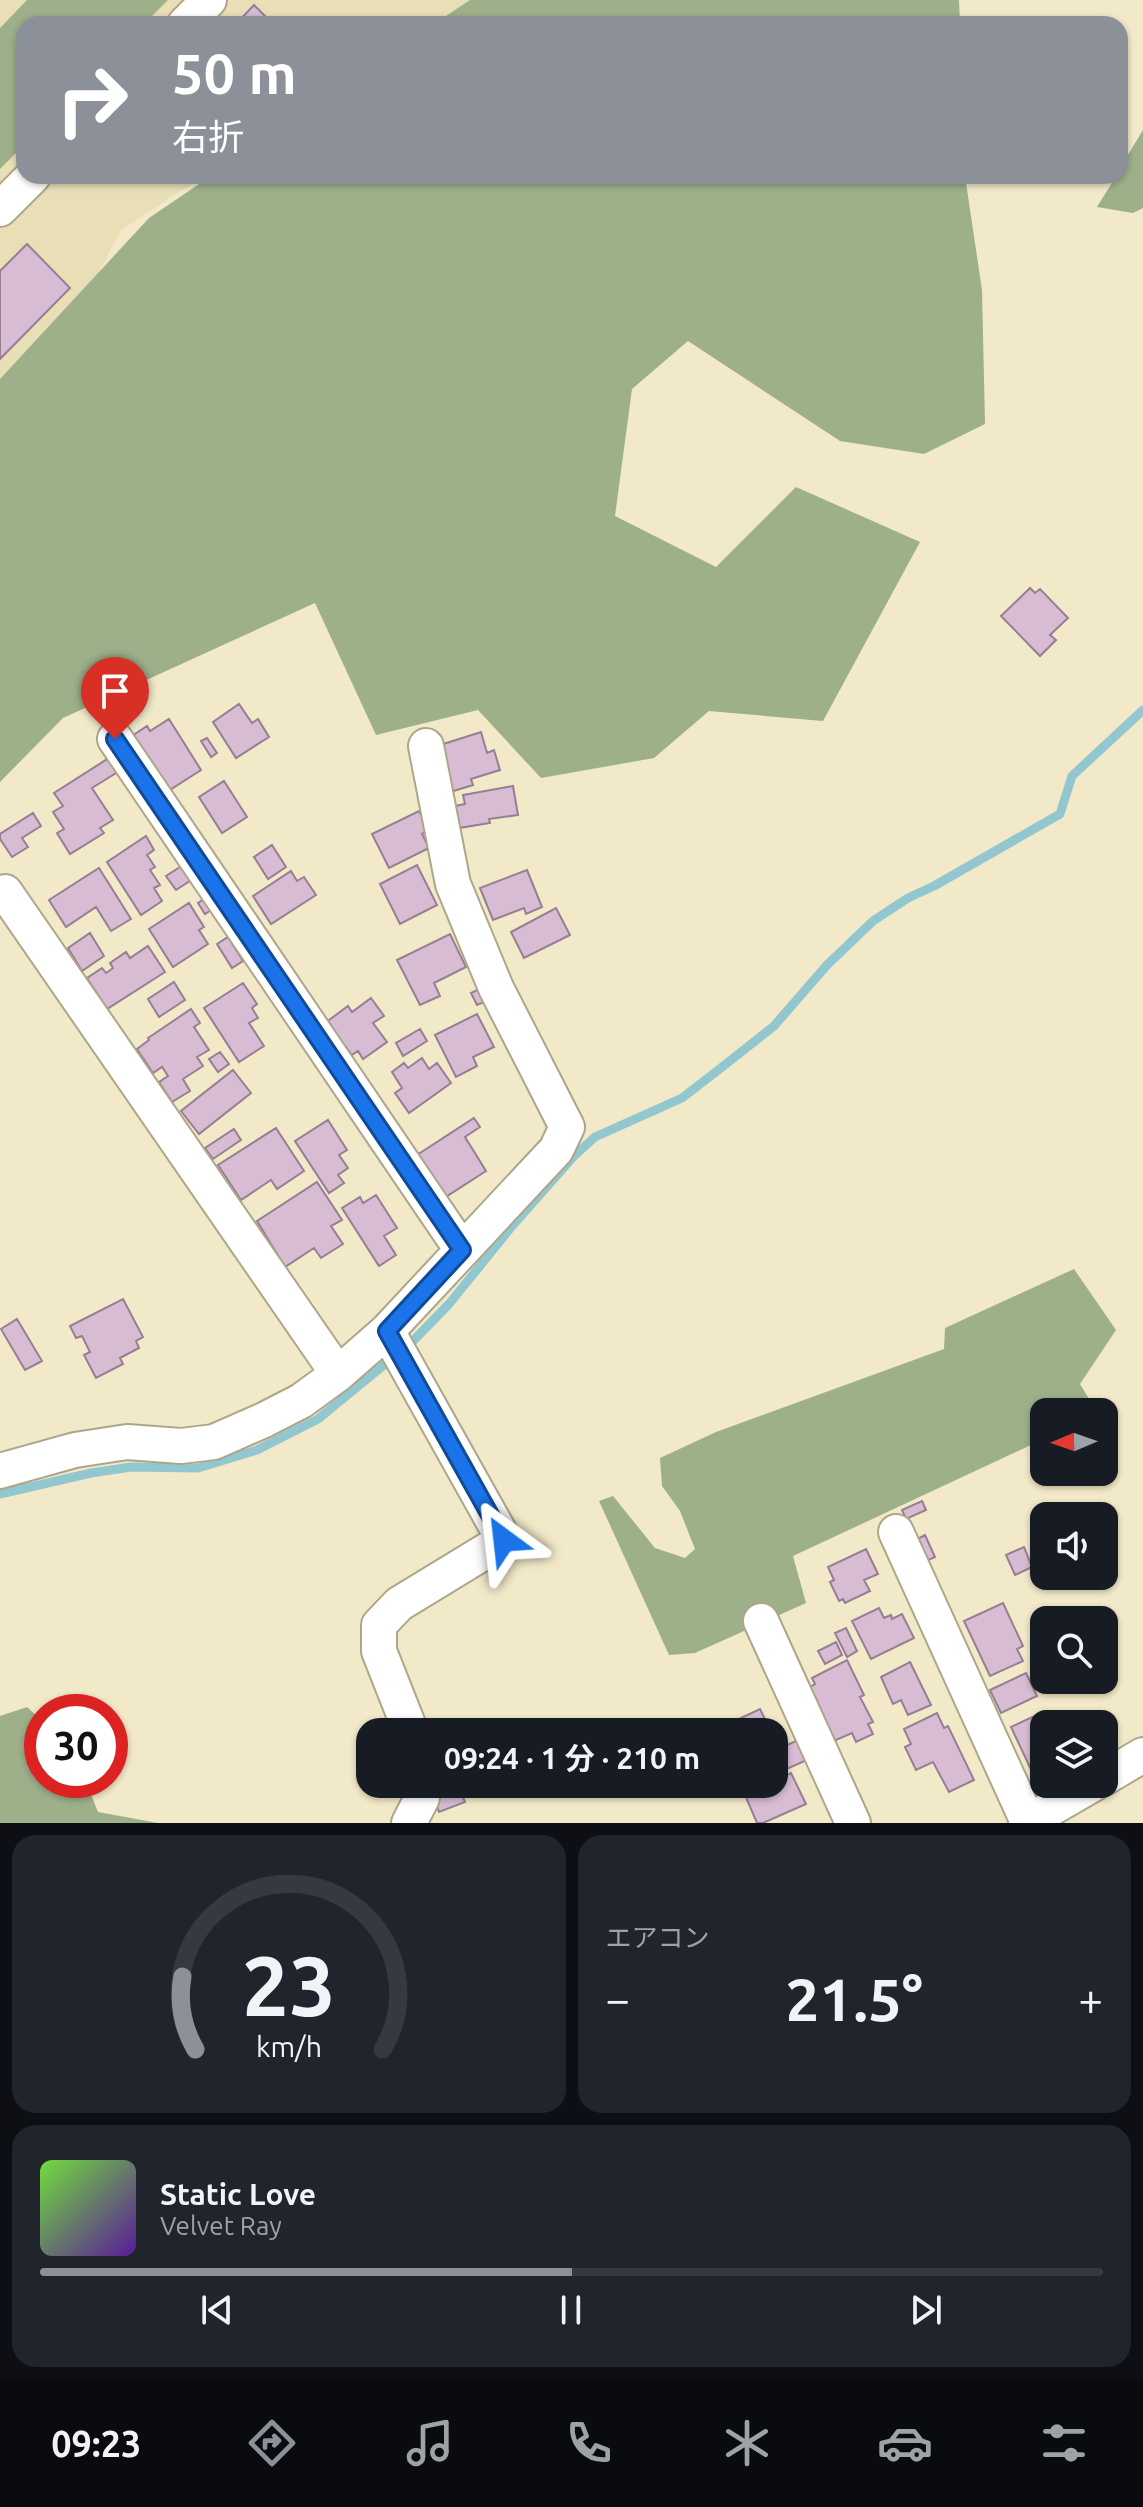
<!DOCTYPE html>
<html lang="ja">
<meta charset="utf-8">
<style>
:root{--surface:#171b24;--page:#20242c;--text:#f1f3f6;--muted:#9ea1a6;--line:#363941;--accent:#8c9099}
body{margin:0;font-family:Ubuntu,"Noto Sans JP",sans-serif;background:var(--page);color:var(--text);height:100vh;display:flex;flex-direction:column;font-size:30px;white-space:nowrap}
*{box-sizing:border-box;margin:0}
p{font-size:26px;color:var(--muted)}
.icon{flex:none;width:44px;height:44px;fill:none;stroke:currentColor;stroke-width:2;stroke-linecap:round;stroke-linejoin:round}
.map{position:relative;height:1823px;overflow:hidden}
.drawer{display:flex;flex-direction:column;gap:12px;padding:12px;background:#0d0f14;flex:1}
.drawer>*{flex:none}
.top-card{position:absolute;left:16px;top:16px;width:1112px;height:168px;border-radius:24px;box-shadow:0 2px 6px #0004;background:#8c9099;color:#fff;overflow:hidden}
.needle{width:52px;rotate:268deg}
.fabs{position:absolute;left:1030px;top:1398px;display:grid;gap:16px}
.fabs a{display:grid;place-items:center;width:88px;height:88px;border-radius:16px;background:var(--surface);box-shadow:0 2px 6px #0004;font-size:40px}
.speed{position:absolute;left:24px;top:1694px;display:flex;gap:16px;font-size:40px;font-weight:700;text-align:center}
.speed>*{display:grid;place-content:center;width:104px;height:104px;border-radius:50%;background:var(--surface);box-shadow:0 2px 6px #0004;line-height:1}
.speed .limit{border:12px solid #d22;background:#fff;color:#111}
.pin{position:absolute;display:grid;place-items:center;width:68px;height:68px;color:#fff;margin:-82px -34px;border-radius:50% 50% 50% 0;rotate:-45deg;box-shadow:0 0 8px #0007}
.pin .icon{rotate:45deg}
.me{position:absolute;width:88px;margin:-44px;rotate:330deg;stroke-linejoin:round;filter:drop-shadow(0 0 6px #0008)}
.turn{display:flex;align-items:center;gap:28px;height:168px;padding:0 24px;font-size:36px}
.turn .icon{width:104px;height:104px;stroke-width:2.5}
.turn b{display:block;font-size:56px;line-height:68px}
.big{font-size:60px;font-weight:700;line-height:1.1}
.drawer .tile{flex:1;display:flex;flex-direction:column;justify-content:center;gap:12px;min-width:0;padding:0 28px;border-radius:24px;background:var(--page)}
.drawer .dial{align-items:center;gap:0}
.dial svg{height:208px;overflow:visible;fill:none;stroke:var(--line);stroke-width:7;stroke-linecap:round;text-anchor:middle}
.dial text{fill:var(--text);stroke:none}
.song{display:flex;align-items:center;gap:24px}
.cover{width:96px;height:96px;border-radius:12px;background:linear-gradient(135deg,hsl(100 70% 55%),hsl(270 70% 35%))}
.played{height:8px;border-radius:4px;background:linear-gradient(90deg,var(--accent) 50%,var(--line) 50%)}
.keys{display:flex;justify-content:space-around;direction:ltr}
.heat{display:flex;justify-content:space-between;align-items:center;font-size:44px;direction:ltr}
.drawer .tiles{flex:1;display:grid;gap:12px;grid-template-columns:1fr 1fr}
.tile:last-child{grid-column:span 2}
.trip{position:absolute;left:356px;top:1718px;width:432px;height:80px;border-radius:24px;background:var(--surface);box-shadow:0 2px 6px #0004;font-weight:700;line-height:80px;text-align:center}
.tab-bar{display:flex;height:128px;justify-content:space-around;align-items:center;background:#090b0e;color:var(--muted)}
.tab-bar .icon{width:56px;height:56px}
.tab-bar .selected{color:var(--accent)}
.tab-bar b{font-size:36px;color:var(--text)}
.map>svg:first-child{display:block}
</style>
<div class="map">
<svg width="1143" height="1823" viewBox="0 0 1143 1823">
<rect width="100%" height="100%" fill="#f2e9c9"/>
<!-- built -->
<path fill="#e9dfb7" d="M0 0H476L439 24H24V176H204L121 230 83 302 0 387Z"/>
<!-- forest -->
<path fill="#9db08a" d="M27 0H168L144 24H24V145L0 169V28Z
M470 0H959L960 24H434Z
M1143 130V208L1133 213 1097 207 1116 176H1120V168Z
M211 176H965L982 290 985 424 924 454 840 441 688 341 632 389 615 516 716 567 796 487 920 542 823 721 709 711 654 758 541 778 478 710 376 735 315 603 63 718 0 782V379L149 218Z
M1074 1269 1116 1330 1080 1384 1097 1412H1044V1439L793 1556 806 1603 695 1653 669 1655 599 1501 613 1496 655 1548 685 1558 695 1549 680 1511 662 1486 660 1458 716 1432 944 1349 945 1328Z
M27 1707 42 1721V1780H85L98 1812 158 1823H0V1716Z"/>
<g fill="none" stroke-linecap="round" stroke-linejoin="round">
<!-- stream -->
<path stroke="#92c7cf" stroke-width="9" d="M0 1494 91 1473 131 1467 198 1468 257 1450 318 1419 412 1342 449 1304 513 1225 574 1156 595 1137 682 1098 717 1071 774 1026 827 965 873 921 908 898 934 886 1060 814 1072 776 1143 710"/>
</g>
<!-- building -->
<path fill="#d7bcd3" stroke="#967e93" stroke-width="2" d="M254 5 273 24H236Z
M27 244 70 288 0 359V271Z
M1030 588 1035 593 1040 589 1068 618 1050 635 1056 640 1040 656 1001 616Z
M239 704 252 723 258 719 269 737 236 758 213 722Z
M169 719 201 770 165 793 129 738 147 726 150 731Z
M481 732 487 753 494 750 500 770 471 779 473 785 447 793 437 746Z
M207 738 217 753 211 757 201 741Z
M112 756 121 770 92 788 113 820 100 828 104 833 70 854 57 833 64 829 53 812 63 806 54 793Z
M224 781 247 817 222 833 199 797Z
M513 786 518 815 489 819 490 823 459 828 455 806 465 804 463 795Z
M419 811 429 830 422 834 429 848 389 868 372 834Z
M33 813 41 826 22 838 28 847 12 857 0 839V834Z
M146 836 154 850 147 855 155 867 150 870 160 885 154 888 162 901 141 915 107 862Z
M272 845 286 867 268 879 254 857Z
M183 865 193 879 176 890 166 876Z
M417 865 437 905 400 924 380 884Z
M99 868 131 919 111 931 96 907 66 927 49 900Z
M527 870 542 907 526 914 524 908 493 920 480 888Z
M291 871 297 881 304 877 316 895 271 924 253 896Z
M204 899 211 910 205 914 198 903Z
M189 903 204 927 199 930 208 944 173 967 149 929Z
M556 908 570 935 524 958 511 932Z
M90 933 104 956 82 971 68 948Z
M450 934 466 967 434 983 440 996 420 1005 397 960Z
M228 937 243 961 232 968 217 944Z
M148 946 165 972 107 1009 87 978 102 968 106 973 113 968 110 963 126 952 130 958Z
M174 982 185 1000 159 1017 148 999Z
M243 983 257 1004 252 1008 258 1018 249 1023 264 1046 239 1062 204 1008Z
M483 987 489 1000 477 1005 471 993Z
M371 998 384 1016 373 1023 387 1042 363 1059 358 1051 352 1055 346 1047 344 1048 325 1023 348 1006 352 1012Z
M191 1009 200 1023 194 1027 209 1050 197 1057 203 1066 183 1079 190 1091 172 1102 159 1082 168 1076 162 1067 153 1073 137 1049 149 1040 148 1038Z
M477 1014 494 1047 473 1057 477 1066 456 1077 435 1035Z
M420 1029 427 1041 403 1056 396 1043Z
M220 1052 229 1064 218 1072 209 1059Z
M422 1058 429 1069 437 1063 451 1083 409 1113 395 1093 402 1088 392 1072 404 1063 408 1068Z
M233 1070 251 1093 199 1134 181 1111Z
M474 1118 480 1127 465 1137 486 1171 444 1198 417 1155Z
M328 1120 347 1150 339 1155 348 1168 338 1175 344 1183 329 1193 295 1141Z
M276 1128 304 1171 277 1189 271 1180 241 1200 218 1165Z
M234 1129 241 1140 213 1159 205 1148Z
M317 1182 342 1220 331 1226 343 1244 321 1258 314 1248 285 1267 257 1221Z
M376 1195 397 1228 384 1236 396 1255 379 1266 342 1208 360 1197 363 1203Z
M123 1299 143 1337 136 1341 139 1348 120 1358 123 1364 96 1378 84 1355 90 1352 82 1336 76 1338 70 1326Z
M17 1319 42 1361 25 1370 1 1329Z
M922 1501 926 1510 906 1519 902 1510Z
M925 1535 935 1557 924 1562 914 1541Z
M1024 1547 1032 1567 1015 1575 1006 1555Z
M866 1549 878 1574 864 1580 870 1591 845 1603 843 1599 839 1601 830 1582 834 1580 828 1567Z
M1003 1603 1023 1646 1017 1649 1023 1661 990 1676 964 1621Z
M879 1608 884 1618 891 1615 892 1619 902 1614 914 1638 871 1659 852 1621Z
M846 1628 857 1651 847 1657 835 1633Z
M836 1642 842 1655 825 1664 818 1651Z
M847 1660 864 1695 860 1697 873 1722 868 1724 873 1734 856 1742 852 1733 829 1743 808 1688 815 1684 812 1678Z
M910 1662 931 1705 908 1715 901 1700 893 1704 881 1677Z
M1026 1673 1037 1696 1001 1713 990 1690Z
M760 1709 771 1732H711Z
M937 1713 944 1728 948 1726 974 1780 949 1792 933 1762 916 1770 905 1747 911 1744 904 1729Z
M1041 1713 1047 1724H1044V1771L1034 1776 1011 1727Z
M800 1739 809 1759 780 1772 774 1759V1751Z
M791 1773 806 1804 763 1823H757L745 1795 768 1784H774V1781Z
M1044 1775V1784H1049L1051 1787 1031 1796 1025 1784Z
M459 1788 465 1802 439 1812 434 1798Z"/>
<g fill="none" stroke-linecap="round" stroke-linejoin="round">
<defs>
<path id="minor" d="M185 24 209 0
M0 209 33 176
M115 739 462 1250
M5 892 338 1374
M387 1331 504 1540 399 1604 379 1625V1651L411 1732
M0 1471 75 1450 127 1442 181 1446 214 1442 264 1420 301 1401 338 1374 387 1331 556 1150 567 1127 496 988 453 884 426 746
M896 1532 1028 1822
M761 1621 853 1823
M1104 1778 1143 1755
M409 1823 422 1798V1784
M1026 1823 1093 1784"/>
</defs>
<!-- minor casing -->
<use href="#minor" stroke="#aea688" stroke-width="38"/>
<!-- minor -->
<use href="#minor" stroke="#fff" stroke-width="34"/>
</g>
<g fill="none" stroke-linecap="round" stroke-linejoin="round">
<defs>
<path id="route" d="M115 739 462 1250 387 1331 504 1540"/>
</defs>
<!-- route casing -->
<use href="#route" stroke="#114b97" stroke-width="20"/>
<!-- route -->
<use href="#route" stroke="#1a73e8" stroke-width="14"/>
</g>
</svg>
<div class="fabs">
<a><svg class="needle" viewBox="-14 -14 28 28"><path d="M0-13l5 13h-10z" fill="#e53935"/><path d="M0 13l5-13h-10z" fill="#9ea1a6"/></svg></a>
<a><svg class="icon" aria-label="sound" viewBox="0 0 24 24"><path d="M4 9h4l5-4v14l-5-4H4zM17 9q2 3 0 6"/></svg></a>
<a><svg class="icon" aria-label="search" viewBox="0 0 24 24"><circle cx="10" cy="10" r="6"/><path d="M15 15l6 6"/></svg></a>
<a><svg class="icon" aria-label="layers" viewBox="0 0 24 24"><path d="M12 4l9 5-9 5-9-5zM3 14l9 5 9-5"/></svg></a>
</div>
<div class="speed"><div class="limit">30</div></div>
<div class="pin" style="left:115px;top:739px;background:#d93025"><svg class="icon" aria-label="arrive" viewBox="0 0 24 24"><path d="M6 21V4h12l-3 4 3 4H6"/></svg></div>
<svg class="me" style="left:504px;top:1540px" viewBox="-20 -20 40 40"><path d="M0-17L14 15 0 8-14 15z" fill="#1a73e8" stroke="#fff" stroke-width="4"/></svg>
<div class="trip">09:24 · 1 分 · 210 m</div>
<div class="top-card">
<div class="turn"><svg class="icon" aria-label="right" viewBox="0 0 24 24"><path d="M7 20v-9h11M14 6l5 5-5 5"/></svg><div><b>50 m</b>右折</div></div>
</div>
</div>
<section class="drawer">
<div class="tiles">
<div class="tile dial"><svg viewBox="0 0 100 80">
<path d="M14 69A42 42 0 1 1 86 69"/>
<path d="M14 69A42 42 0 0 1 9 41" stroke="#8c9099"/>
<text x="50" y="56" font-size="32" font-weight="700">23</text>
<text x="50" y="72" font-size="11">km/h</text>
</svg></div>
<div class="tile"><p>エアコン</p>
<div class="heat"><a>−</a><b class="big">21.5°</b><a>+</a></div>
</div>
<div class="tile">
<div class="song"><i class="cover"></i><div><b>Static Love</b><p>Velvet Ray</p></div></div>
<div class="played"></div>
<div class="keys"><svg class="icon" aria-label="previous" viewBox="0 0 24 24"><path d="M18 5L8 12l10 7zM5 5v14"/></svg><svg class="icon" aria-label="pause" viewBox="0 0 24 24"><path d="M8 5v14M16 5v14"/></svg><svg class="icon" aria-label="next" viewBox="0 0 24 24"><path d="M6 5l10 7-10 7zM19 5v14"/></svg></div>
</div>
</div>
</section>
<nav class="tab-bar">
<b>09:23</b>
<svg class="icon selected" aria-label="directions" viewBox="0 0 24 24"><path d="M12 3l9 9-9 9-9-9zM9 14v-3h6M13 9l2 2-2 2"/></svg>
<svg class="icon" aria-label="music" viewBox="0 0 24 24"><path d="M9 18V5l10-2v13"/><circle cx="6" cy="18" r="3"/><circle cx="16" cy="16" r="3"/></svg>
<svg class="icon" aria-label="phone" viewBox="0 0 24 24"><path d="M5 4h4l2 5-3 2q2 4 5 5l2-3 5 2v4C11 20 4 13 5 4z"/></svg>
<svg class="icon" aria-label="climate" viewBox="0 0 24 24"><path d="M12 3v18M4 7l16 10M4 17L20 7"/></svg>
<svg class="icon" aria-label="car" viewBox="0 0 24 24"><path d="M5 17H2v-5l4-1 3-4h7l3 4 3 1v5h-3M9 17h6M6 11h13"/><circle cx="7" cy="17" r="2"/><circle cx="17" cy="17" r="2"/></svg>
<svg class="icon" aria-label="filters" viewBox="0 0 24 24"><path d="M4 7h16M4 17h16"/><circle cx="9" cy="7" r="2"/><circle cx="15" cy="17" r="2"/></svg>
</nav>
